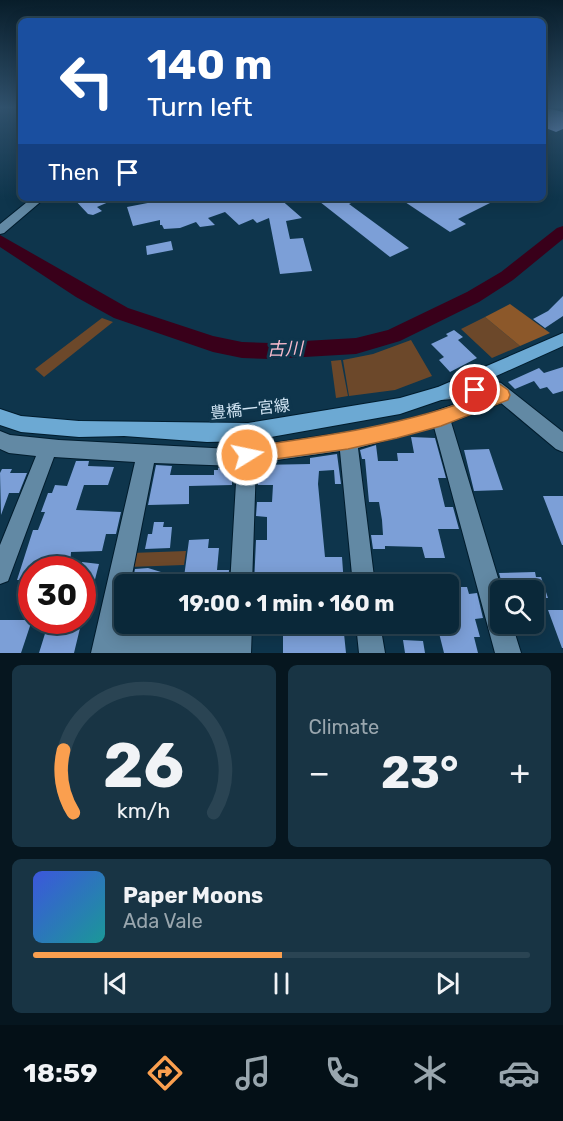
<!DOCTYPE html>
<meta charset="utf-8">
<style>
:root{--surface:#0a2839;--page:#183444;--text:#f1f3f6;--muted:#99a6ae;--line:#2a4453;--accent:#fa9f4f}
body{margin:0;font-family:Rubik,"Noto Sans JP",sans-serif;background:var(--page);color:var(--text);height:100vh;display:flex;flex-direction:column;font-size:22px;white-space:nowrap}
*{box-sizing:border-box;margin:0}
p{font-size:20px;color:var(--muted)}
.icon{flex:none;width:33px;height:33px;fill:none;stroke:currentColor;stroke-width:2;stroke-linecap:round;stroke-linejoin:round}
.map{position:relative;height:653px;overflow:hidden}
.drawer{display:flex;flex-direction:column;gap:12px;padding:12px;background:#06161f;flex:1}
.drawer>*{flex:none}
.banner{position:absolute;left:18px;top:18px;width:528px;height:183px;border-radius:9px;box-shadow:0 3px 15px #0003,0 0 0 2px var(--line);background:#1a4fa0;color:#fff;overflow:hidden}
.fabs{position:absolute;left:490px;top:580px;display:grid;gap:12px}
.fabs a{display:grid;place-items:center;width:54px;height:54px;border-radius:9px;background:var(--surface);box-shadow:0 3px 15px #0003,0 0 0 2px var(--line);font-size:30px}
.speed{position:absolute;left:18px;top:556px;display:flex;gap:12px;font-size:30px;font-weight:700;text-align:center}
.speed>*{display:grid;place-content:center;width:78px;height:78px;border-radius:50%;background:var(--surface);box-shadow:0 3px 15px #0003,0 0 0 2px var(--line);line-height:1}
.speed .limit{border:9px solid #d22;background:#fff;color:#111}
.pin{position:absolute;display:grid;place-items:center;width:51px;height:51px;color:#fff;margin:-26px;border:3px solid #fff;border-radius:50%;box-shadow:0 2px 6px #0007}
.me{position:absolute;width:66px;margin:-33px;rotate:80deg;stroke-linejoin:round;filter:drop-shadow(0 0 4px #0008)}
.turn{display:flex;align-items:center;gap:21px;height:126px;padding:0 30px;font-size:27px}
.turn .icon{width:78px;height:78px;stroke-width:2.5}
.turn b{display:block;font-size:42px;line-height:51px}
.then{display:flex;align-items:center;height:57px;padding:0 30px;background:#0003;gap:12px;font-size:22px}
.big{font-size:45px;font-weight:700;line-height:1.1}
.drawer .card{flex:1;display:flex;flex-direction:column;justify-content:center;gap:9px;min-width:0;padding:0 21px;border-radius:9px;background:var(--page)}
.drawer .dial{align-items:center;gap:0}
.dial svg{height:156px;overflow:visible;fill:none;stroke:var(--line);stroke-width:7;stroke-linecap:round;text-anchor:middle}
.dial text{fill:var(--text);stroke:none}
.song{display:flex;align-items:center;gap:18px}
.cover{width:72px;height:72px;border-radius:9px;background:linear-gradient(135deg,hsl(230 70% 55%),hsl(180 70% 35%))}
.played{height:6px;border-radius:3px;background:linear-gradient(90deg,var(--accent) 50%,var(--line) 50%)}
.keys{display:flex;justify-content:space-around;direction:ltr}
.heat{display:flex;justify-content:space-between;align-items:center;font-size:33px;direction:ltr}
.drawer .tiles{flex:1;display:grid;gap:12px;grid-template-columns:1fr 1fr}
.card:last-child{grid-column:span 2}
.trip{position:absolute;left:114px;top:574px;width:345px;height:60px;border-radius:9px;background:var(--surface);box-shadow:0 3px 15px #0003,0 0 0 2px var(--line);font-weight:700;line-height:60px;text-align:center}
.menu{display:flex;height:96px;justify-content:space-around;align-items:center;background:#041017;color:var(--muted)}
.menu .icon{width:42px;height:42px}
.menu .selected{color:var(--accent)}
.menu b{font-size:27px;color:var(--text)}
.map>svg:first-child{display:block}
</style>
<div class="map">
<svg width="563" height="653" viewBox="0 0 563 653">
<rect width="100%" height="100%" fill="#0e354c"/>
<!-- green -->
<path fill="#6c482a" d="M485 317 520 346 492 358 461 329Z
M102 318 113 322 44 377 35 369Z
M411 340 432 376 395 390 349 396 343 360 373 354Z
M341 360 348 396 336 398 331 361Z
M186 551 184 565 129 567 131 553Z"/>
<!-- forest -->
<path fill="#8c582a" d="M510 304 550 333 520 346 485 317Z"/>
<g fill="none" stroke-linecap="round" stroke-linejoin="round">
<!-- river -->
<path fill="#39001a" fill-rule="evenodd" d="M563 226V239L513 280 479 302 400 341 356 354 270 359 242 358 213 352 114 318 76 297 0 247V235L128 308 213 336 242 342 270 343 356 338 388 330 467 292 501 272 557 228Z"/>
</g>
<!-- building -->
<path fill="#7c9fd7" d="M543 107 563 112V129L556 132 543 127Z
M73 198H118L97 207 102 211 93 215 88 214Z
M158 198H279L302 218 286 221 290 239 303 238 312 271 280 274 269 218 257 223 253 219 239 225 225 212 208 218 215 225 200 227 196 222 180 228 164 229 162 225H160V220L133 226 127 207 158 201Z
M315 198H362L349 204 409 248 390 257Z
M399 198H481L490 203 458 219 466 224 450 232Z
M171 241 173 250 147 255 146 246Z
M563 296V316L545 328 533 319 548 311Z
M454 330 463 337 458 340 477 358 450 372 439 360 444 357 431 344 448 336 446 334Z
M563 367V391L553 394 547 387 540 389 534 381 515 389 508 382 539 368 544 373Z
M411 437 435 438 446 478H438L445 507H453L459 529H438L445 558H425L422 547 385 546V549H373L371 535H383L382 520 379 502H369L365 459H362L360 450 376 445 378 461H398L397 453H414Z
M489 449 503 490 474 491 464 450Z
M337 454 341 484H335L334 470 319 471 318 484 325 557H342L344 585 254 584 256 540H267V517L256 516 257 502H272L273 485H258V465L310 464V458Z
M76 461H89L88 466 114 467 108 485H84L76 510 121 512 116 534H106L102 551 71 552 70 567 59 566 58 570H32V580H17L33 530H38L45 512H41L48 493H52L55 485 67 486Z
M156 465 172 466 170 475H214V470H218V468H232V485L189 486V504L148 505Z
M2 469H12L10 473H27L19 493H9L1 515 0 473Z
M543 496H563V545H562Z
M154 522H164L163 527H172L170 548 145 549 148 534H152Z
M209 539 208 548H219L217 570H229L228 585H132L135 569 148 568 161 572V577H184L189 540Z
M82 562 99 564 86 614 82 613Z
M535 572 536 577H541L548 598H534V591H504L499 573Z
M448 587H467L469 594 477 593 483 618 475 619 480 637H474L478 653H444L439 633H426L424 624H448Z
M548 610H563V648H562Z
M0 620H32L21 653H0Z
M48 624H81L74 653H39Z
M265 624H343L346 653H283V633H265Z
M403 640 423 641 425 653H405Z"/>
<g fill="none" stroke-linecap="round" stroke-linejoin="round">
<defs>
<path id="minor" d="M32 198H45L4 233 0 234V224Z
M495 381 501 383 563 432V452L556 449 501 403 451 422 502 591 501 624H512L521 653H495L434 427 358 448 375 585H353L340 451 256 463 252 585H230L237 466 154 463 130 585H124V613L121 631 227 630 228 624H252L251 653H91L135 462 54 457 8 581 0 584V545L36 456 9 453 0 449V431L10 435 59 440 231 449 369 429 427 414 475 397 441 400 435 398 432 393 435 388Z
M356 624H380L385 653H359Z"/>
<path id="major" d="M563 333V346L447 398 400 414 248 441 207 442 124 436 79 437 21 432 0 425V409L21 416 79 421 248 423 400 398 438 387Z"/>
</defs>
<!-- minor casing -->
<use href="#minor" stroke="#011c2d" stroke-width="2"/>
<!-- major casing -->
<use href="#major" stroke="#011c2d" stroke-width="2"/>
<!-- minor -->
<use href="#minor" fill="#6289a4" fill-rule="evenodd"/>
<!-- major -->
<use href="#major" fill="#6ca9d3" fill-rule="evenodd"/>
</g>
<!-- sky -->
<linearGradient id="sky" x2="0" y2="1"><stop stop-color="#081d2a"/><stop offset="0.54" stop-color="#30516c"/><stop offset="1" stop-color="#30516c" stop-opacity="0"/></linearGradient>
<rect width="563" height="199" fill="url(#sky)"/>
<!-- route -->
<path fill="#fa9f4f" stroke="#a26733" stroke-width="1.5" d="M495 381 508 390 510 395 508 400 441 426 397 438 348 449 247 463 241 461 239 455 241 449 247 447C327 436 405 425 481 396L470 395 467 390 470 385Z"/>
<g text-anchor="middle" dominant-baseline="central" stroke-width="6" stroke-linejoin="round" paint-order="stroke">
<!-- street labels -->
<g font-size="16" fill="#d1e5f4" stroke="#0e354c">
<text transform="translate(250 409) rotate(-6)">豊橋一宮線</text>
</g>
<!-- water labels -->
<g font-size="18" font-style="italic" fill="#f5b9cb" stroke="#0e354c">
<text transform="translate(285 349) rotate(-1)">古川</text>
</g>
</g>
</svg>
<div class="fabs">
<a><svg class="icon" aria-label="search" viewBox="0 0 24 24"><circle cx="10" cy="10" r="6"/><path d="M15 15l6 6"/></svg></a>
</div>
<div class="speed"><div class="limit">30</div></div>
<div class="pin" style="left:475px;top:390px;background:#d93025"><svg class="icon" aria-label="arrive" viewBox="0 0 24 24"><path d="M6 21V4h12l-3 4 3 4H6"/></svg></div>
<svg class="me" style="left:247px;top:455px" viewBox="-20 -20 40 40"><circle r="17" fill="#fa9f4f" stroke="#fff" stroke-width="3"/><path d="M0-11L8 9 0 5-8 9z" fill="#fff"/></svg>
<div class="trip">19:00 · 1 min · 160 m</div>
<div class="banner">
<div class="turn"><svg class="icon" aria-label="left" viewBox="0 0 24 24"><path d="M17 20v-9H6M10 6l-5 5 5 5"/></svg><div><b>140 m</b>Turn left</div></div>
<div class="then">Then<svg class="icon" aria-label="arrive" viewBox="0 0 24 24"><path d="M6 21V4h12l-3 4 3 4H6"/></svg></div>
</div>
</div>
<section class="drawer">
<div class="tiles">
<div class="card dial"><svg viewBox="0 0 100 80">
<path d="M14 69A42 42 0 1 1 86 69"/>
<path d="M14 69A42 42 0 0 1 9 37" stroke="#fa9f4f"/>
<text x="50" y="56" font-size="32" font-weight="700">26</text>
<text x="50" y="72" font-size="11">km/h</text>
</svg></div>
<div class="card"><p>Climate</p>
<div class="heat"><a>−</a><b class="big">23°</b><a>+</a></div>
</div>
<div class="card">
<div class="song"><i class="cover"></i><div><b>Paper Moons</b><p>Ada Vale</p></div></div>
<div class="played"></div>
<div class="keys"><svg class="icon" aria-label="previous" viewBox="0 0 24 24"><path d="M18 5L8 12l10 7zM5 5v14"/></svg><svg class="icon" aria-label="pause" viewBox="0 0 24 24"><path d="M8 5v14M16 5v14"/></svg><svg class="icon" aria-label="next" viewBox="0 0 24 24"><path d="M6 5l10 7-10 7zM19 5v14"/></svg></div>
</div>
</div>
</section>
<nav class="menu">
<b>18:59</b>
<svg class="icon selected" aria-label="directions" viewBox="0 0 24 24"><path d="M12 3l9 9-9 9-9-9zM9 14v-3h6M13 9l2 2-2 2"/></svg>
<svg class="icon" aria-label="music" viewBox="0 0 24 24"><path d="M9 18V5l10-2v13"/><circle cx="6" cy="18" r="3"/><circle cx="16" cy="16" r="3"/></svg>
<svg class="icon" aria-label="phone" viewBox="0 0 24 24"><path d="M5 4h4l2 5-3 2q2 4 5 5l2-3 5 2v4C11 20 4 13 5 4z"/></svg>
<svg class="icon" aria-label="climate" viewBox="0 0 24 24"><path d="M12 3v18M4 7l16 10M4 17L20 7"/></svg>
<svg class="icon" aria-label="car" viewBox="0 0 24 24"><path d="M5 17H2v-5l4-1 3-4h7l3 4 3 1v5h-3M9 17h6M6 11h13"/><circle cx="7" cy="17" r="2"/><circle cx="17" cy="17" r="2"/></svg>
</nav>
